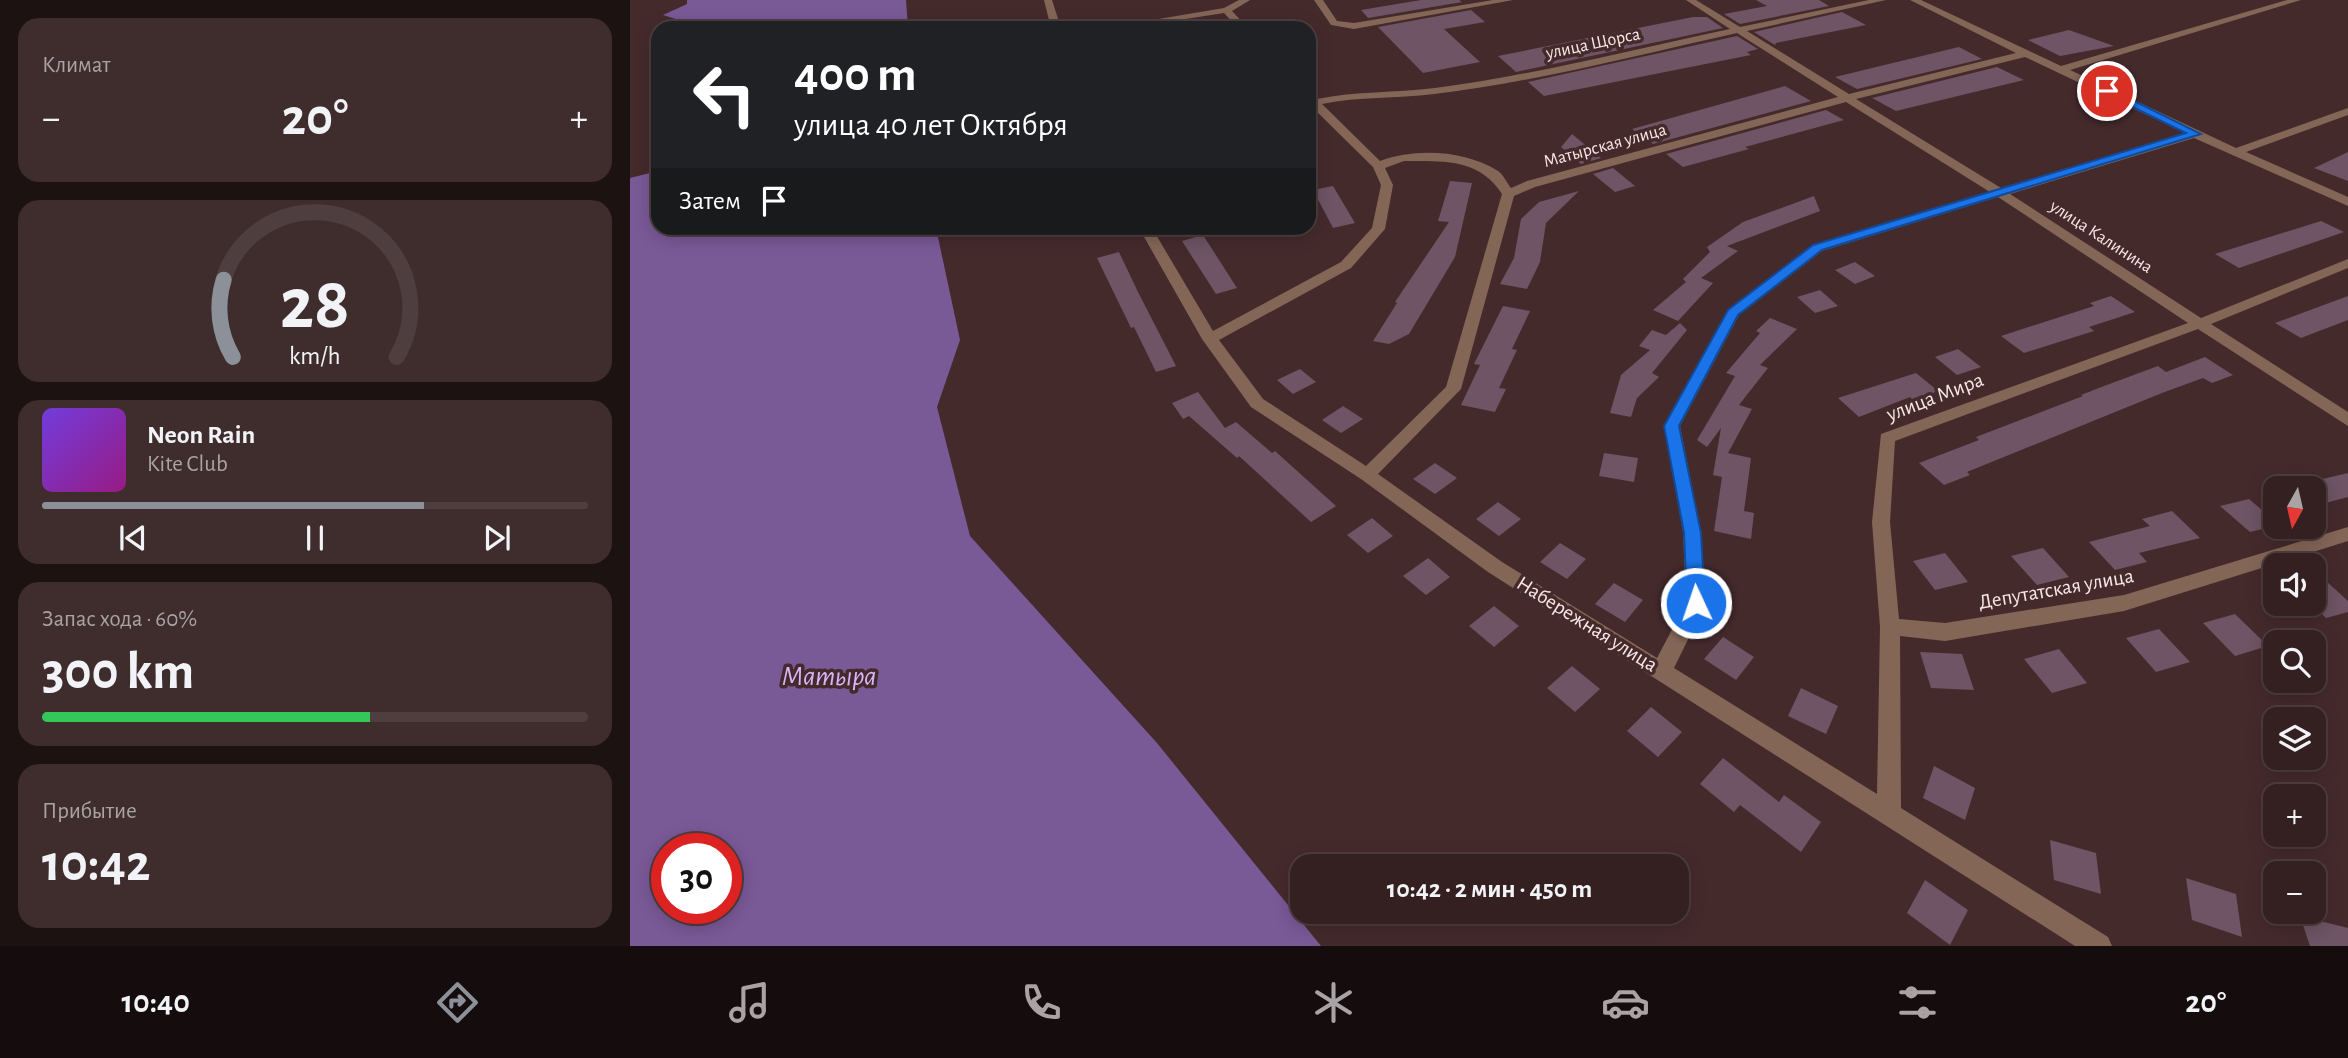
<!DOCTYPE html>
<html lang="ru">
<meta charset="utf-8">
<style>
:root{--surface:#342021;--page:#3f2d2e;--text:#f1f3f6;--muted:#a9a3a5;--line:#4e3e3f;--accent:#8c9099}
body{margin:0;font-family:"Alegreya Sans",sans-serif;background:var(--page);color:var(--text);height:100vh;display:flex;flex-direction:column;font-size:26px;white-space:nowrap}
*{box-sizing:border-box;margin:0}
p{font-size:23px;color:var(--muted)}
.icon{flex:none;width:38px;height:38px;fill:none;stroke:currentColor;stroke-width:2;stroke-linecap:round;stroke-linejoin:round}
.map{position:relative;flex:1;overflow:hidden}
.details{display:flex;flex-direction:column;gap:18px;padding:18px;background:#1d1212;width:630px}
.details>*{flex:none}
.hud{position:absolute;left:21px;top:21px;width:665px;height:214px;border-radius:21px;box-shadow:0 4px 18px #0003,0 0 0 2px var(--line);background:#202124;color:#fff;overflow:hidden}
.needle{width:46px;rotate:188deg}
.tools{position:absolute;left:1633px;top:476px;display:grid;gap:14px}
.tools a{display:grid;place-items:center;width:63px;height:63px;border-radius:14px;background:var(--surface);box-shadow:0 4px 18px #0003,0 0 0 2px var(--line);font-size:35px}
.speed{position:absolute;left:21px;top:833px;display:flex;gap:14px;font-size:35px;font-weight:700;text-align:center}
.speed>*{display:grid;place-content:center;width:91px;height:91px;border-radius:50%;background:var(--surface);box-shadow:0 4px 18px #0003,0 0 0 2px var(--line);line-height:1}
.speed .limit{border:10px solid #d22;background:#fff;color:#111}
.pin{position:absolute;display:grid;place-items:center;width:60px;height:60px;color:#fff;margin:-30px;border:4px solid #fff;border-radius:50%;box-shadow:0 2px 7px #0007}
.me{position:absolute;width:77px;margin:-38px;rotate:357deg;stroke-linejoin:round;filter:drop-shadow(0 0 5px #0008)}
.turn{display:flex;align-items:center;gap:24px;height:147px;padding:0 28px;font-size:32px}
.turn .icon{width:91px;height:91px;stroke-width:2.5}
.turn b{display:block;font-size:49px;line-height:60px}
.then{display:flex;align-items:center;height:66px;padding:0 28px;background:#0003;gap:14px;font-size:26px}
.big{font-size:52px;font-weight:600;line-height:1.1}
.details .card{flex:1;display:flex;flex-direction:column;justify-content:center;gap:10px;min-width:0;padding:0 24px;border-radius:21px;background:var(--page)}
.details .dial{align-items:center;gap:0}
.dial svg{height:182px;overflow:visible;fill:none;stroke:var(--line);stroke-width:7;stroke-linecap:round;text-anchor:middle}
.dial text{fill:var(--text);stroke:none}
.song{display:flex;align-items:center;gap:21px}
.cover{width:84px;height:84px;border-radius:10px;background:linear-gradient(135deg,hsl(260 70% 55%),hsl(310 70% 35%))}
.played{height:7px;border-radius:4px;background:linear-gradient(90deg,var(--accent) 70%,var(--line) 70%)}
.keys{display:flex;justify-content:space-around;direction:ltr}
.heat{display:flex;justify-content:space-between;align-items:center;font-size:38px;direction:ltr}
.charge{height:10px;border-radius:5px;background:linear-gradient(90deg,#34c759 60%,var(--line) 0)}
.trip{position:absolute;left:660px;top:854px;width:399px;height:70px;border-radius:21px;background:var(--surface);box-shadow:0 4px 18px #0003,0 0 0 2px var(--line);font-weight:600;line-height:70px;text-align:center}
.menu{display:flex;height:112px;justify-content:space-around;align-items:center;background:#150d0d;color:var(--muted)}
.menu .icon{width:49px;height:49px}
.menu .current{color:var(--accent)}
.menu b{font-size:32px;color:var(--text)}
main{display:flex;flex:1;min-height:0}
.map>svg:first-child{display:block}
</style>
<main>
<section class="details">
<div class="card"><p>Климат</p>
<div class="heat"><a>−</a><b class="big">20°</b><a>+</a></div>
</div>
<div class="card dial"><svg viewBox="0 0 100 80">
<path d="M14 69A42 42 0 1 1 86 69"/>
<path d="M14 69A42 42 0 0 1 10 35" stroke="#8c9099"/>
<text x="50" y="56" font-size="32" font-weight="700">28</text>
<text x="50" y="72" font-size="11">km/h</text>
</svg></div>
<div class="card">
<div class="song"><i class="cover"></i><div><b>Neon Rain</b><p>Kite Club</p></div></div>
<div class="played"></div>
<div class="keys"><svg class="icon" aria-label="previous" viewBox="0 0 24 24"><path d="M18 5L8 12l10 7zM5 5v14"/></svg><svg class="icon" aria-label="pause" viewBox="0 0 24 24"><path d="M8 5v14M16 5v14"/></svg><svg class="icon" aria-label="next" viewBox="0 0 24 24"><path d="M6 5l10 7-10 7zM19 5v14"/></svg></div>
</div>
<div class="card"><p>Запас хода · 60%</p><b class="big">300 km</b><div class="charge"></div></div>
<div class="card"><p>Прибытие</p><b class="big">10:42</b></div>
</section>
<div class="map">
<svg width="1718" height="946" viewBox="0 0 1718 946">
<rect width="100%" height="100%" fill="#452a2c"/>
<!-- water -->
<path fill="#7a5997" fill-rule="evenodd" d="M57 0H276L278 28H54L52 21 33 15 57 4Z
M28 171V228H306L330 340 307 407 340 536 527 743 691 946H0V178ZM37 849H96V908H37Z"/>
<!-- building -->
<path fill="#6e5464" d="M791 0H829L832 2 738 18 731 10Z
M1126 0H1189L1199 6 1110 24 1094 14 1137 6Z
M841 10 855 22 814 29 850 62 793 73 748 27Z
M1212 12 1236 25 1146 43 1145 45 1124 32Z
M1063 17H1077L1093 28 886 72 868 56Z
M1439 30 1484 46 1430 56 1398 40Z
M1107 36 1128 49 1117 52 1121 55 914 96 898 82Z
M1329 47 1352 59 1227 89 1205 77Z
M1367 67 1394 80 1266 111 1242 98Z
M1155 86 1181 101 1023 144 1002 129Z
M1196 110 1214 120 1115 147 1119 149 1053 167 1036 154Z
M942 134 971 158 951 164 931 147Z
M1718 152V181L1684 168Z
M983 168 1005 186 985 192 963 174Z
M820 181 842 183 825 257 779 334 759 344 743 341 767 303 765 302 819 222 808 221Z
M703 186 725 223 703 228 683 190Z
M949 191 916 223 910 262 897 289 870 284 884 258 891 219 909 202Z
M1184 196 1190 211 1097 246 1108 251 1071 278 1083 283 1048 321 1023 310 1056 282 1053 279 1080 252 1077 247 1113 222Z
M1691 221 1714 232 1609 268 1585 254Z
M573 235 607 288 586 294 552 241Z
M489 252 508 292 546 366 526 372 504 327 501 328 467 258Z
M1225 262 1245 276 1225 284 1205 270Z
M1190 290 1208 306 1185 313 1167 297Z
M1481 296 1505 312 1459 327 1464 331 1394 353 1371 336 1464 306 1460 303Z
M1718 296V320L1671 338 1645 323Z
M873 306 900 311 882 349 887 350 869 388 876 389 865 412 831 405 850 365 844 364Z
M1140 318 1167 329 1130 365 1138 368 1109 405 1122 409 1098 453 1121 458 1114 511 1124 513 1121 539 1084 531 1092 477 1083 475 1091 428 1077 447 1067 440 1105 376 1096 373 1130 333 1126 331Z
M1050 323 1057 330 1022 373 1029 377 1007 398 1001 417 980 413 991 375 1020 350 1009 346 1022 330 1036 335Z
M1328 349 1351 367 1327 375 1305 357Z
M1575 357 1603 375 1582 383 1573 378 1532 393 1337 472 1340 475 1314 485 1289 463 1349 440 1346 437 1453 396 1451 395 1474 386 1528 366 1536 372Z
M670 369 686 382 663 394 647 380Z
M1286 373 1308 391 1283 400 1280 397 1229 417 1208 398Z
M568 392 595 428 606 422 642 453 645 451 706 506 681 522 609 456 607 458 559 416 553 419 542 403Z
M713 406 733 419 711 433 692 420Z
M974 453 1008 458 1004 482 969 476Z
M805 463 827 478 805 494 783 479Z
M1718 473V497L1684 506V481Z
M1619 499 1645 521V526L1620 532 1590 506Z
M868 502 891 519 869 536 846 519Z
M1542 511 1570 538 1509 553 1517 562 1485 570 1459 542 1520 526 1512 519Z
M742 518 763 536 738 553 717 535Z
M930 543 956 559 937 579 910 562Z
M1413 548 1439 577 1407 585 1381 556Z
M1315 553 1338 582 1305 590 1283 561Z
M798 558 820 577 796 595 773 576Z
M1684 570 1718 601V612L1696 618 1684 606Z
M984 583 1013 600 995 622 965 604Z
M864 606 889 626 864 647 839 626Z
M1605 614 1638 646 1605 656 1573 623Z
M1529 629 1560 662 1526 672 1496 638Z
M1093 637 1124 657 1106 680 1074 659Z
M1429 649 1457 683 1422 693 1394 659Z
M1290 652 1332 654 1344 690 1301 688Z
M942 666 970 689 945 712 917 688Z
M1171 688 1208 706 1196 734 1158 716Z
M1021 707 1052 732 1028 757 997 731Z
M1093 758 1149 802 1154 795 1191 822 1171 852 1110 805 1104 812 1070 784Z
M1304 766 1345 788 1335 820 1293 798Z
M1420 840 1466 853 1471 894 1424 880Z
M1556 878 1606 894 1612 937 1562 920Z
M1295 880 1338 910 1320 945 1277 913Z
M1670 916 1718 928V946H1680Z"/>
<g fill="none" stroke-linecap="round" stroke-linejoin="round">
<!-- minor -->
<path fill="#846657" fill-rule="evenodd" d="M414 0H422L431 28H421Z
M609 0H620L602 11 618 28H608L594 13 498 28H475L594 8Z
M684 0H693L707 21 724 23 863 0H883L724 29 701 25Z
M1056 0H1066L1110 27 1239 0H1256L1117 31 1219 94 1386 53 1280 0H1291L1431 66 1657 0H1671L1440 70 1606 148 1718 108V115L1616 152 1718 197V206L1564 138 1380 194 1571 318 1718 259V268L1581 324 1718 412V426L1568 329 1265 441 1260 522 1269 619 1315 623 1494 595 1718 527V541L1494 611 1315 641 1270 636 1271 808 1478 937 1482 946H1445L858 572 731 479 621 407 572 339 509 228H522L583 331 711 262 742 228 751 185 743 167 682 107H679V94L687 99C726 91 765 93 805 88 904 75 1002 50 1100 29ZM1107 33 1208 97 897 181 881 188C877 183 873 174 868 171 834 150 786 148 750 161L692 104C729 96 766 99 804 94 906 82 1007 55 1107 33ZM1395 57 1555 133 1371 188 1226 99ZM1216 102 1360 192 1182 245 1098 310 1034 426 1053 532 1056 603 1027 658 872 562 748 474 831 389 884 196 905 187ZM774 161C813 161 849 158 872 194L816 387 736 466 633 399 589 340 721 268 755 229 763 185 755 168ZM1368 197 1558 323 1251 434 1242 522 1250 627 1247 794 1044 668 1076 603 1071 532 1050 426 1109 315 1192 251Z"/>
</g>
<!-- route -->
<path fill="#1a73e8" stroke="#114b97" stroke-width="2" d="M1474 89H1480L1571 134 1192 250 1108 315 1049 426 1071 533 1075 603 1073 609 1066 611 1060 609 1057 603 1054 533 1034 426 1098 310 1183 245 1556 133 1474 93Z"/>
<g text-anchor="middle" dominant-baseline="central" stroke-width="7" stroke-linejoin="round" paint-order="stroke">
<!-- far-street labels -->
<g font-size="18" fill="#f9e7e7" stroke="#452a2c">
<text transform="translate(963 44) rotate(-12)">улица Щорса</text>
<text transform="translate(975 146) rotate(-15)">Матырская улица</text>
<text transform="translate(1471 237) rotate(33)">улица Калинина</text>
</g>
<!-- street labels -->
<g font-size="21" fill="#f9e7e7" stroke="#452a2c">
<text transform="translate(1305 397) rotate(-21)">улица Мира</text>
<text transform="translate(1426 589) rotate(-10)">Депутатская улица</text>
<text transform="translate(957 624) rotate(32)">Набережная улица</text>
</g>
<!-- near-water labels -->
<g font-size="28" font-style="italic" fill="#d8b4fb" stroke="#452a2c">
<text x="199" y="677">Матыра</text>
</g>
</g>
</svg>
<div class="tools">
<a><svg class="needle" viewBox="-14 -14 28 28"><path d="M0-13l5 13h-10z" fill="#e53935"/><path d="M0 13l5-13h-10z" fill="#a9a3a5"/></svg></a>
<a><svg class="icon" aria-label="sound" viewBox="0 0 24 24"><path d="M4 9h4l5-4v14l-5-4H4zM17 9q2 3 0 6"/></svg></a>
<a><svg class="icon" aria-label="search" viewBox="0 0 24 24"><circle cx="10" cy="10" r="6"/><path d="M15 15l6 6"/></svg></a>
<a><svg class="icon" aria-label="layers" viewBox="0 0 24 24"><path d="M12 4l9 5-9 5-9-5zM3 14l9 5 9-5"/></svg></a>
<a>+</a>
<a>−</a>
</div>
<div class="speed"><div class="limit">30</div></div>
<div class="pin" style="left:1477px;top:91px;background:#d93025"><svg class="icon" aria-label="arrive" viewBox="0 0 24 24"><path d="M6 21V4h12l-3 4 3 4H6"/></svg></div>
<svg class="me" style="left:1066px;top:603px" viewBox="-20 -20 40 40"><circle r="17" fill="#1a73e8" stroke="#fff" stroke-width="3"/><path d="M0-11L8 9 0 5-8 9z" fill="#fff"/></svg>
<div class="trip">10:42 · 2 мин · 450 m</div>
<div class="hud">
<div class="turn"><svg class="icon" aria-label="left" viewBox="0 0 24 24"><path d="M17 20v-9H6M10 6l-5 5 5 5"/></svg><div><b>400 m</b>улица 40 лет Октября</div></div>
<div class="then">Затем<svg class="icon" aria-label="arrive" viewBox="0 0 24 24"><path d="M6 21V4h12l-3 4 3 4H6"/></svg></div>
</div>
</div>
</main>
<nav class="menu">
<b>10:40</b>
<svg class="icon current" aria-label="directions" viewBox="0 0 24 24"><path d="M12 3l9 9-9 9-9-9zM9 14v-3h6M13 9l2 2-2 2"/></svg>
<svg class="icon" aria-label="music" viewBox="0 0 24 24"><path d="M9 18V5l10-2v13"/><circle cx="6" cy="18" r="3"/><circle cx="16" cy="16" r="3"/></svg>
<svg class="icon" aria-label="phone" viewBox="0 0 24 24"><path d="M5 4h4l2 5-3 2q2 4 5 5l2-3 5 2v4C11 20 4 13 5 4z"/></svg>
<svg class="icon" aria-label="climate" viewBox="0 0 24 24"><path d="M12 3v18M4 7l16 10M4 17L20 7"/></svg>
<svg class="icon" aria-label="car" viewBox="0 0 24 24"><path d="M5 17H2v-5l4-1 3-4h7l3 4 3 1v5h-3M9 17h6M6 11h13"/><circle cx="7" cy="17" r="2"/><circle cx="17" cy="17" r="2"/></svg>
<svg class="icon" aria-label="filters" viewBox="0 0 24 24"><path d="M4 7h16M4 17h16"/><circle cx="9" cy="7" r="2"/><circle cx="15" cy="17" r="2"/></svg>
<b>20°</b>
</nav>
